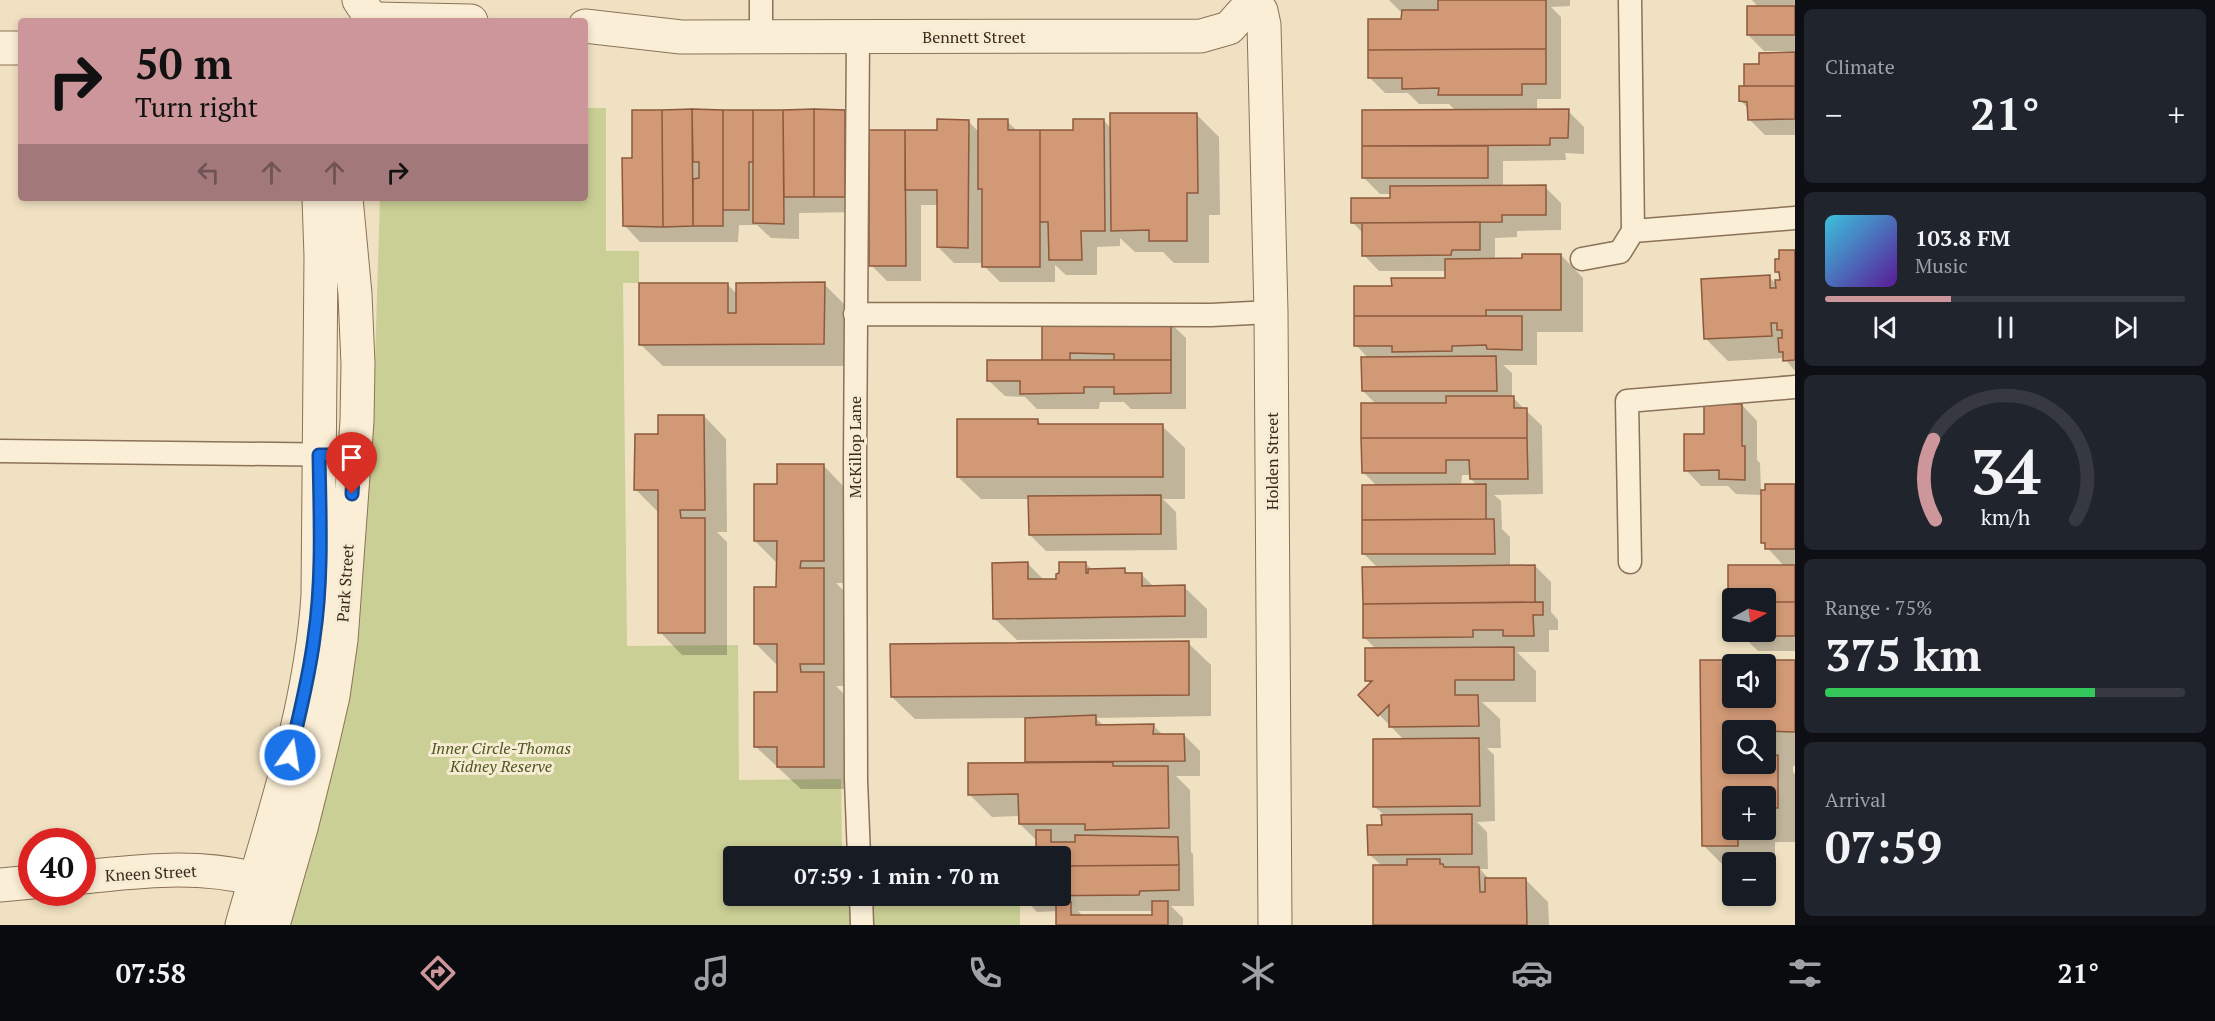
<!DOCTYPE html>
<meta charset="utf-8">
<style>
:root{--surface:#171b24;--page:#20242c;--text:#f1f3f6;--muted:#9ea1a6;--line:#363941;--accent:#cc969a}
body{margin:0;font-family:"PT Serif",serif;background:var(--page);color:var(--text);height:100vh;display:flex;flex-direction:column;font-size:22px;white-space:nowrap}
*{box-sizing:border-box;margin:0}
p{font-size:20px;color:var(--muted)}
.icon{flex:none;width:33px;height:33px;fill:none;stroke:currentColor;stroke-width:2;stroke-linecap:round;stroke-linejoin:round}
.map{position:relative;flex:1;overflow:hidden}
.sheet{display:flex;flex-direction:column;gap:9px;padding:9px;background:#0d0f14;width:420px}
.sheet>*{flex:none}
.hud{position:absolute;left:18px;top:18px;width:570px;height:183px;border-radius:6px;box-shadow:0 3px 9px #0003;background:#cc969a;color:#111;overflow:hidden}
.needle{width:39px;rotate:82deg}
.tools{position:absolute;left:1722px;top:588px;display:grid;gap:12px}
.tools a{display:grid;place-items:center;width:54px;height:54px;border-radius:6px;background:var(--surface);box-shadow:0 3px 9px #0003;font-size:30px}
.speed{position:absolute;left:18px;top:828px;display:flex;gap:12px;font-size:30px;font-weight:700;text-align:center}
.speed>*{display:grid;place-content:center;width:78px;height:78px;border-radius:50%;background:var(--surface);box-shadow:0 3px 9px #0003;line-height:1}
.speed .limit{border:9px solid #d22;background:#fff;color:#111}
.pin{position:absolute;display:grid;place-items:center;width:51px;height:51px;color:#fff;margin:-62px -26px;border-radius:50% 50% 50% 0;rotate:-45deg;box-shadow:0 0 6px #0007}
.pin .icon{rotate:45deg}
.me{position:absolute;width:66px;margin:-33px;rotate:13deg;stroke-linejoin:round;filter:drop-shadow(0 0 4px #0008)}
.turn{display:flex;align-items:center;gap:21px;height:126px;padding:0 18px;font-size:27px}
.turn .icon{width:78px;height:78px;stroke-width:2.5}
.turn b{display:block;font-size:42px;line-height:51px}
.lanes{display:flex;align-items:center;height:57px;padding:0 18px;background:#0003;justify-content:center;gap:30px;direction:ltr}
.lanes .off{opacity:.35}
.big{font-size:45px;font-weight:700;line-height:1.1}
.sheet .tile{flex:1;display:flex;flex-direction:column;justify-content:center;gap:9px;min-width:0;padding:0 21px;border-radius:9px;background:var(--page)}
.sheet .dial{align-items:center;gap:0}
.dial svg{height:156px;overflow:visible;fill:none;stroke:var(--line);stroke-width:7;stroke-linecap:round;text-anchor:middle}
.dial text{fill:var(--text);stroke:none}
.song{display:flex;align-items:center;gap:18px}
.cover{width:72px;height:72px;border-radius:9px;background:linear-gradient(135deg,hsl(190 70% 55%),hsl(270 70% 35%))}
.played{height:6px;border-radius:3px;background:linear-gradient(90deg,var(--accent) 35%,var(--line) 35%)}
.keys{display:flex;justify-content:space-around;direction:ltr}
.heat{display:flex;justify-content:space-between;align-items:center;font-size:33px;direction:ltr}
.charge{height:9px;border-radius:4px;background:linear-gradient(90deg,#34c759 75%,var(--line) 0)}
.trip{position:absolute;left:723px;top:846px;width:348px;height:60px;border-radius:6px;background:var(--surface);box-shadow:0 3px 9px #0003;font-weight:700;line-height:60px;text-align:center}
.tab-bar{display:flex;height:96px;justify-content:space-around;align-items:center;background:#090b0e;color:var(--muted)}
.tab-bar .icon{width:42px;height:42px}
.tab-bar .active{color:var(--accent)}
.tab-bar b{font-size:27px;color:var(--text)}
main{display:flex;flex:1;min-height:0}
.map>svg:first-child{display:block}
</style>
<main>
<div class="map">
<svg width="1795" height="925" viewBox="0 0 1795 925">
<rect width="100%" height="100%" fill="#f0e1c2"/>
<!-- green -->
<path fill="#cacf95" d="M585 108H606V251H639V283H623L627 646 738 645 739 780 841 779 842 856H734V896H843V898L1020 896V925H286L373 427 380 198H585Z"/>
<!-- shadow -->
<path fill="#0003" fill-rule="evenodd" d="M1389 0H1570V6L1551 7 1561 17V99H1537V111H1568L1584 127V154L1565 153 1566 160 1503 161V187H1545L1561 203V230L1517 231V237L1495 238V260L1561 255 1583 278V332H1537V365H1503L1512 373V397L1542 426 1543 494 1494 495 1501 501 1502 529 1510 537V567L1535 566 1551 582V612L1558 620V630H1549V652H1517L1536 671V702H1482L1500 719 1501 748H1487L1494 755 1495 821 1477 822 1487 832 1488 869H1480L1490 880H1526L1548 902 1549 925H1375L1382 866 1369 854 1383 826V814L1375 807 1404 740 1360 695 1371 684 1367 680 1377 650 1364 637 1363 568H1378L1364 554 1377 486 1363 472 1377 405 1363 391 1368 358 1356 345 1393 287 1447 279 1446 271H1379L1364 255 1363 233 1352 222 1391 199V194H1380L1364 178V111H1456L1449 104H1419L1408 93H1385L1369 77 1403 20V14ZM1462 475H1471V479L1478 486H1461Z
M1752 0H1795V51H1764L1748 35 1759 8Z
M1795 54V135H1765L1749 119V109L1741 101 1746 88 1760 65Z
M633 111H844L860 127V212L799 213V239L771 238 757 225H739L738 242H640L625 226 633 160Z
M1197 115 1219 137 1220 215H1209V263H1174L1163 252H1135L1120 238V246L1097 247V275H1066L1055 265V282H1000L984 266V263H954L938 247V205H921V281H887L871 265V132L938 131 968 121 979 132 1007 121 1018 132 1074 131 1104 121 1112 129Z
M1795 251V371L1784 358 1728 361 1705 338 1769 277 1777 285 1781 282V276L1776 272 1781 260Z
M727 284 738 295 824 284 846 306V366H663L640 344Z
M1043 323H1170L1186 338V409H1131L1124 402H1100L1099 409H1037L1025 397 1005 396 989 381 1044 362Z
M1742 405 1757 421V460L1760 463 1761 492 1795 485V651H1758L1743 636V632H1766V598H1732V604L1730 601V567H1785L1762 542V495L1736 494 1728 486H1701L1686 470 1705 436Z
M704 416 726 439 727 532H717L727 542V655H682L660 632 658 512 636 490 660 436Z
M1037 420 1043 426H1162L1185 448V499H1163L1176 512 1177 550 1046 551 1030 535V499H981L958 477Z
M823 465 845 488 846 583H836L845 592 846 686H836L846 696V789H801L756 747 779 693V667L756 644 778 589V564L755 541 778 486Z
M1085 563 1093 570H1124L1129 574H1141L1154 587H1184L1207 609V638L1017 640 994 618 1028 564 1044 580H1058Z
M1188 643 1211 665V716L1096 718 1104 726 1153 725 1163 735H1184L1200 751V776H1176L1190 790 1191 852 1193 854 1194 906H1171L1183 918V925H1058V911L1037 912 1022 896H1060V856H1026V848L1037 849V841L1020 824V816L992 817 969 794 1029 764 1027 762V718L915 719 892 697ZM1078 911H1153V916H1083Z
M1702 661H1795V766H1793V772L1795 774V842H1775V859H1771V879H1766V862H1732V874L1704 846ZM1732 664H1766V698H1732ZM1732 730H1766V764H1732ZM1732 796H1766V830H1732Z"/>
<!-- building -->
<path fill="#d19976" stroke="#8c593c" stroke-width="1.5" fill-rule="evenodd" d="M1438 0H1546V49L1368 50V19H1401L1402 10H1438Z
M1747 6H1795V35H1747Z
M1546 49V84H1522V95H1438L1439 88 1402 89V78H1368V50Z
M1795 52V86H1744V64H1759V53Z
M1739 86H1795V119L1748 120 1747 102 1739 101Z
M692 109 693 226 663 227 662 110Z
M692 109 723 110V226H693V179L699 178V162H693Z
M814 109V197H784L783 110Z
M814 109 845 110V197H814Z
M1569 109 1568 138H1550V145L1362 146V110Z
M632 110H662L663 227 623 226 622 158H632Z
M723 110H753V162H749V210H723Z
M753 110H783L784 224 753 223Z
M1110 113H1197L1198 193H1187V241H1149V230L1111 231Z
M937 119 969 120 968 248 937 247V190H905V130H937Z
M978 119H1008V130H1040V267H982V189H978Z
M1073 119H1104L1105 231H1081L1082 260H1049L1048 222H1040V130H1073Z
M869 130H905L906 266H869Z
M1362 146H1488V178H1362Z
M1546 185V215H1502V222L1351 223V198H1390V186Z
M1480 222V250H1452L1451 255 1362 256V223Z
M1779 250H1795V360L1783 361V352H1779L1778 338H1782V330H1777V323H1771L1772 336 1704 339 1701 279 1770 275V288H1776L1775 280H1780L1779 272H1775V259H1779Z
M1522 254H1561V310H1486V316H1354V286H1392L1391 278H1445V259L1522 258Z
M825 282 824 344 639 345V283H728V313H736V283Z
M1354 316H1522V350L1487 349 1486 345 1452 346V351L1392 352V346H1354Z
M1042 321H1171V360H1114V354L1070 353V360H1042Z
M1496 356 1497 391H1362L1361 357Z
M987 360H1171V393L1114 394V387H1084V393L1020 394V381H987Z
M1446 396H1514V408H1527V438H1361V403H1446Z
M1704 404H1742V446H1745V480L1719 479V470L1684 471V434H1704Z
M658 415H704L705 510H680L681 518H705V633H658V490H634L635 434H658Z
M957 419H1038V424H1163V477H957Z
M1361 438H1527L1528 479H1470L1469 460H1446V473H1362Z
M777 464H824V561H801L800 568H824V664H800L801 672H824V767H777V747H754V692H777V644H754V587H776L777 541H754V484H777Z
M1486 484V519L1362 520V485Z
M1765 484H1795V549H1765V543H1761V490H1765Z
M1161 495V534L1029 535 1028 496Z
M1486 519H1494L1495 554H1362V520Z
M1028 562V579H1056V574L1059 573V562H1086V573H1088V569L1125 568V573H1142V586L1185 585V616L993 619 992 563Z
M1535 565V602L1363 604 1362 567Z
M1728 565H1795V602H1766V598H1732V602H1728Z
M1543 602V615H1533L1534 636H1503V630H1473V637L1363 638V604Z
M1766 602H1795V636H1741V632H1766Z
M1189 641V695L891 697 890 644Z
M1514 647V680H1455V695H1478L1479 726 1389 727V705L1378 716 1358 695 1372 681H1365V648Z
M1700 660H1795V732L1732 730V764H1766V756L1778 755V808H1766V796H1732V830H1738V846H1702ZM1732 664H1766V698H1732Z
M1096 715V725L1154 724 1153 734H1184L1185 761 1025 762V718Z
M1479 738 1480 806 1373 807V739Z
M1113 762V766H1168L1169 828 1085 830V824H1019L1018 794 968 795V763Z
M1472 814V854L1368 855 1367 825H1382L1381 815Z
M1036 830H1051V842H1075V835L1178 837 1179 865 1060 866V856H1024V847H1036Z
M1407 859H1440V864H1443L1444 867H1479L1480 892H1485V878H1526L1527 925H1373V865H1407Z
M1179 865V890L1140 891 1139 895 1020 896H1060V866Z
M1152 901H1168V925H1056V902H1071V915H1152Z"/>
<g fill="none" stroke-linecap="round" stroke-linejoin="round">
<defs>
<path id="service" d="M1630 0 1633 231 1795 218
M761 37V0
M858 37 855 461 856 780 859 856
M1582 259 1620 252 1633 231
M855 314 1211 315 1271 312
M0 451 354 455
M1630 562 1627 401 1795 387
M861 896 862 925"/>
<path id="minor" d="M359 0 371 18
M1254 0 1261 11 1264 25 1271 312 1275 925
M0 48H21
M82 877C144 871 195 864 256 879
M0 885 32 882"/>
<path id="tertiary" d="M375 19 471 21
M585 26 681 37 1201 36 1229 28 1254 0
M242 925C273 817 311 707 318 595L321 256 319 198
M273 925 301 828 322 744 333 696 341 640 357 421 358 364 355 294 346 198"/>
</defs>
<!-- service casing -->
<use href="#service" stroke="#8b7258" stroke-width="25"/>
<!-- minor casing -->
<use href="#minor" stroke="#8b7258" stroke-width="35"/>
<!-- tertiary casing -->
<use href="#tertiary" stroke="#8b7258" stroke-width="35"/>
<!-- service -->
<use href="#service" stroke="#fbeed6" stroke-width="22"/>
<!-- minor -->
<use href="#minor" stroke="#fbeed6" stroke-width="33"/>
<!-- tertiary -->
<use href="#tertiary" stroke="#fbeed6" stroke-width="33"/>
</g>
<g fill="none" stroke-linecap="round" stroke-linejoin="round">
<defs>
<path id="route" d="M290 755C299 716 309 678 314 638 323 578 320 515 319 455H354L352 494"/>
</defs>
<!-- route casing -->
<use href="#route" stroke="#114b97" stroke-width="15"/>
<!-- route -->
<use href="#route" stroke="#1a73e8" stroke-width="10"/>
</g>
<g text-anchor="middle" dominant-baseline="central" stroke-width="6" stroke-linejoin="round" paint-order="stroke">
<!-- street labels -->
<g font-size="16" fill="#3a2a1d" stroke="#f7ebd2">
<text x="974" y="37">Bennett Street</text>
<text transform="translate(855 447) rotate(-90)">McKillop Lane</text>
<text transform="translate(1272 461) rotate(-90)">Holden Street</text>
<text transform="translate(345 583) rotate(-86)">Park Street</text>
<text transform="translate(151 873) rotate(-3)">Kneen Street</text>
</g>
<!-- park labels -->
<g font-size="16" font-style="italic" fill="#4c5822" stroke="#f7ebd2">
<text x="501" y="748">Inner Circle-Thomas<tspan x="501" dy="18">Kidney Reserve</tspan></text>
</g>
</g>
</svg>
<div class="tools">
<a><svg class="needle" viewBox="-14 -14 28 28"><path d="M0-13l5 13h-10z" fill="#e53935"/><path d="M0 13l5-13h-10z" fill="#9ea1a6"/></svg></a>
<a><svg class="icon" aria-label="sound" viewBox="0 0 24 24"><path d="M4 9h4l5-4v14l-5-4H4zM17 9q2 3 0 6"/></svg></a>
<a><svg class="icon" aria-label="search" viewBox="0 0 24 24"><circle cx="10" cy="10" r="6"/><path d="M15 15l6 6"/></svg></a>
<a>+</a>
<a>−</a>
</div>
<div class="speed"><div class="limit">40</div></div>
<div class="pin" style="left:352px;top:494px;background:#d93025"><svg class="icon" aria-label="arrive" viewBox="0 0 24 24"><path d="M6 21V4h12l-3 4 3 4H6"/></svg></div>
<svg class="me" style="left:290px;top:755px" viewBox="-20 -20 40 40"><circle r="17" fill="#1a73e8" stroke="#fff" stroke-width="3"/><path d="M0-11L8 9 0 5-8 9z" fill="#fff"/></svg>
<div class="trip">07:59 · 1 min · 70 m</div>
<div class="hud">
<div class="turn"><svg class="icon" aria-label="right" viewBox="0 0 24 24"><path d="M7 20v-9h11M14 6l5 5-5 5"/></svg><div><b>50 m</b>Turn right</div></div>
<div class="lanes"><svg class="icon off" aria-label="left" viewBox="0 0 24 24"><path d="M17 20v-9H6M10 6l-5 5 5 5"/></svg><svg class="icon off" aria-label="ahead" viewBox="0 0 24 24"><path d="M12 20V5M6 11l6-6 6 6"/></svg><svg class="icon off" aria-label="ahead" viewBox="0 0 24 24"><path d="M12 20V5M6 11l6-6 6 6"/></svg><svg class="icon" aria-label="right" viewBox="0 0 24 24"><path d="M7 20v-9h11M14 6l5 5-5 5"/></svg></div>
</div>
</div>
<section class="sheet">
<div class="tile"><p>Climate</p>
<div class="heat"><a>−</a><b class="big">21°</b><a>+</a></div>
</div>
<div class="tile">
<div class="song"><i class="cover"></i><div><b>103.8 FM</b><p>Music</p></div></div>
<div class="played"></div>
<div class="keys"><svg class="icon" aria-label="previous" viewBox="0 0 24 24"><path d="M18 5L8 12l10 7zM5 5v14"/></svg><svg class="icon" aria-label="pause" viewBox="0 0 24 24"><path d="M8 5v14M16 5v14"/></svg><svg class="icon" aria-label="next" viewBox="0 0 24 24"><path d="M6 5l10 7-10 7zM19 5v14"/></svg></div>
</div>
<div class="tile dial"><svg viewBox="0 0 100 80">
<path d="M14 69A42 42 0 1 1 86 69"/>
<path d="M14 69A42 42 0 0 1 13 28" stroke="#cc969a"/>
<text x="50" y="56" font-size="32" font-weight="700">34</text>
<text x="50" y="72" font-size="11">km/h</text>
</svg></div>
<div class="tile"><p>Range · 75%</p><b class="big">375 km</b><div class="charge"></div></div>
<div class="tile"><p>Arrival</p><b class="big">07:59</b></div>
</section>
</main>
<nav class="tab-bar">
<b>07:58</b>
<svg class="icon active" aria-label="directions" viewBox="0 0 24 24"><path d="M12 3l9 9-9 9-9-9zM9 14v-3h6M13 9l2 2-2 2"/></svg>
<svg class="icon" aria-label="music" viewBox="0 0 24 24"><path d="M9 18V5l10-2v13"/><circle cx="6" cy="18" r="3"/><circle cx="16" cy="16" r="3"/></svg>
<svg class="icon" aria-label="phone" viewBox="0 0 24 24"><path d="M5 4h4l2 5-3 2q2 4 5 5l2-3 5 2v4C11 20 4 13 5 4z"/></svg>
<svg class="icon" aria-label="climate" viewBox="0 0 24 24"><path d="M12 3v18M4 7l16 10M4 17L20 7"/></svg>
<svg class="icon" aria-label="car" viewBox="0 0 24 24"><path d="M5 17H2v-5l4-1 3-4h7l3 4 3 1v5h-3M9 17h6M6 11h13"/><circle cx="7" cy="17" r="2"/><circle cx="17" cy="17" r="2"/></svg>
<svg class="icon" aria-label="filters" viewBox="0 0 24 24"><path d="M4 7h16M4 17h16"/><circle cx="9" cy="7" r="2"/><circle cx="15" cy="17" r="2"/></svg>
<b>21°</b>
</nav>
